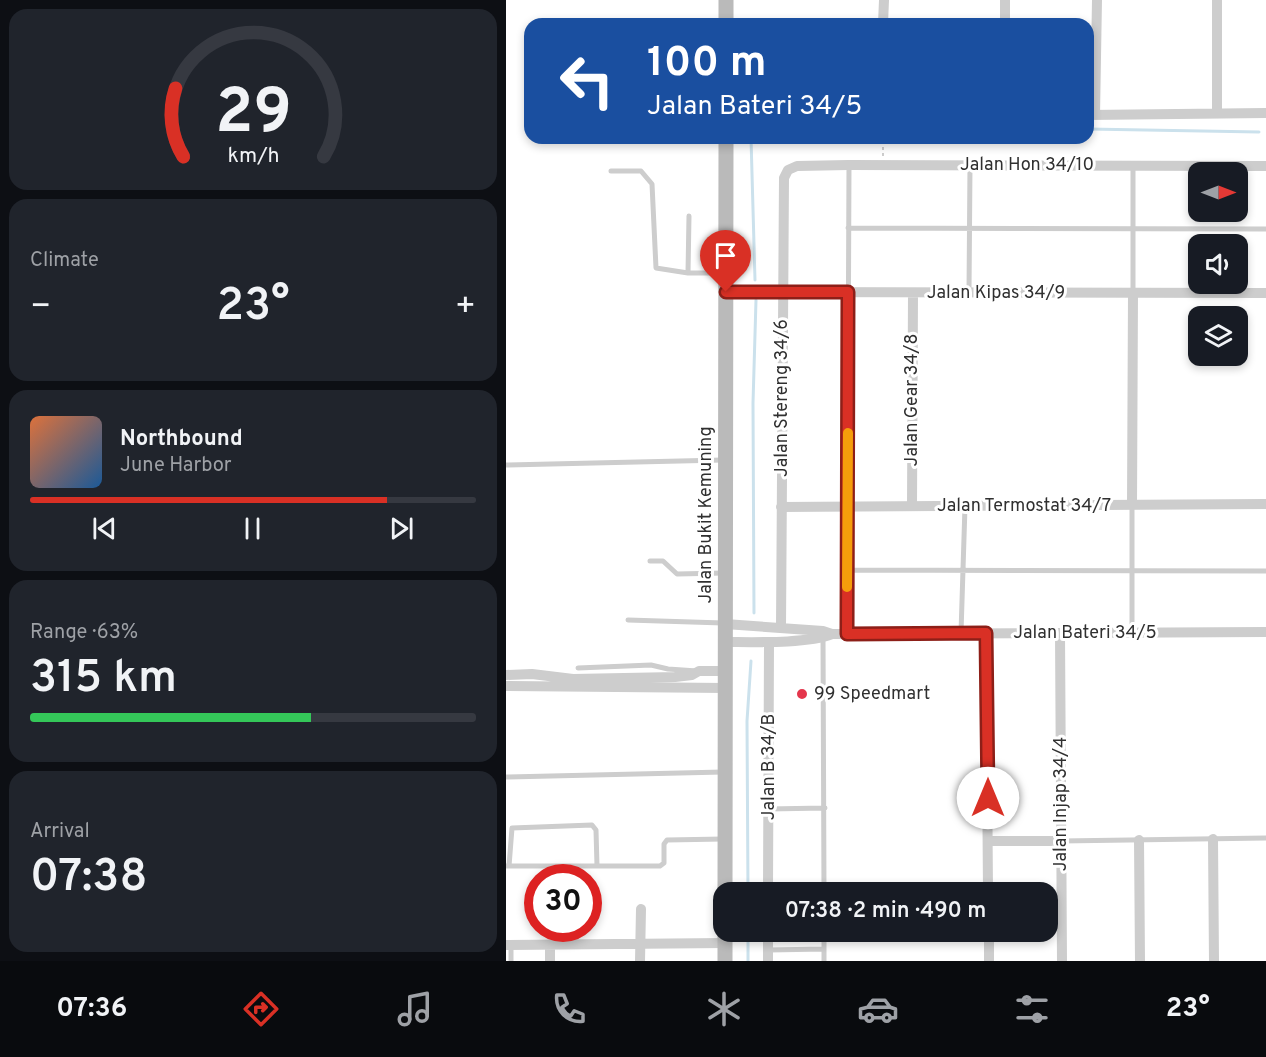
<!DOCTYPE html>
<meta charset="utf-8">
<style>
:root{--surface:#171b24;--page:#20242c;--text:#f1f3f6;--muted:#9ea1a6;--line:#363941;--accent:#d93025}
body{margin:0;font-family:Overpass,sans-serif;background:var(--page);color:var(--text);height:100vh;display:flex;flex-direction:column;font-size:22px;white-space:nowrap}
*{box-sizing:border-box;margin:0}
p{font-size:20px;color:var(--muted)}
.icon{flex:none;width:33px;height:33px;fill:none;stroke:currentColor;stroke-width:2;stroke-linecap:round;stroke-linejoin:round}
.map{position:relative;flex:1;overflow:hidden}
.side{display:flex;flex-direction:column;gap:9px;padding:9px;background:#0d0f14;width:506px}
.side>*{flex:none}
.top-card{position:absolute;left:18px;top:18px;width:570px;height:126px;border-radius:18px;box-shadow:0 3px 9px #0003;background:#1a4fa0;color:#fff;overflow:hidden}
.needle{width:39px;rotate:90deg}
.tools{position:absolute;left:682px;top:162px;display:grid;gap:12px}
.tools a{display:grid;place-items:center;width:60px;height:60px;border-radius:12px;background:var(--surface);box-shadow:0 3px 9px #0003;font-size:30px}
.speed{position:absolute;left:18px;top:864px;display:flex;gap:12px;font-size:30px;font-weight:700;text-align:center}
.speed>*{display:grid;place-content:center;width:78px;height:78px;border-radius:50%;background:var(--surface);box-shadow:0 3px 9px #0003;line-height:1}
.speed .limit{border:9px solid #d22;background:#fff;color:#111}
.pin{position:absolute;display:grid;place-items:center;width:51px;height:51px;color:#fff;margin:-62px -26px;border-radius:50% 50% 50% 0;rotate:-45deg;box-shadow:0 0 6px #0007}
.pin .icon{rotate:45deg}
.me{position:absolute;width:66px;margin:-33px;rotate:0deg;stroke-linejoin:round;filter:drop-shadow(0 0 4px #0008)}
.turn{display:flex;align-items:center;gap:21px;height:126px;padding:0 24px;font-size:27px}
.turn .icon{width:78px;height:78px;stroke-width:2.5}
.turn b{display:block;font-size:42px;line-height:51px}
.big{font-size:45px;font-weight:600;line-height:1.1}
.side .card{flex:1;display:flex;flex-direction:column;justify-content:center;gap:9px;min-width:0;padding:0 21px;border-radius:18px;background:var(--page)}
.side .dial{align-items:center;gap:0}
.dial svg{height:156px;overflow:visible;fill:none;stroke:var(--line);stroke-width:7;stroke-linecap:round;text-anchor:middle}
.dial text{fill:var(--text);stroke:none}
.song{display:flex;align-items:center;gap:18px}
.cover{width:72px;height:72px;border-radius:9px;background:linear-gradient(135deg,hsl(20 70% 55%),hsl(210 70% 35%))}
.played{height:6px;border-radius:3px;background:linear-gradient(90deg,var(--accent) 80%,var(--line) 80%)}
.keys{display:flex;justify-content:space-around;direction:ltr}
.heat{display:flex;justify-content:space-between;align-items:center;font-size:33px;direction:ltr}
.charge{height:9px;border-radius:4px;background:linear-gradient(90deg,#34c759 63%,var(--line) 0)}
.trip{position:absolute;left:207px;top:882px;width:345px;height:60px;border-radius:18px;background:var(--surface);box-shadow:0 3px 9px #0003;font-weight:600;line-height:60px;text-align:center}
.menu{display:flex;height:96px;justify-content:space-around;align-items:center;background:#090b0e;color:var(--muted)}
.menu .icon{width:42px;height:42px}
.menu .current{color:var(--accent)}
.menu b{font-size:27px;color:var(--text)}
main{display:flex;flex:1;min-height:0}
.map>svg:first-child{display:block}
</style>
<main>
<section class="side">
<div class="card dial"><svg viewBox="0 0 100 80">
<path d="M14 69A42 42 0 1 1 86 69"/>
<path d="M14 69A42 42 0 0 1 10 34" stroke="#d93025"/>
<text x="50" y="56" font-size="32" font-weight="700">29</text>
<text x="50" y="72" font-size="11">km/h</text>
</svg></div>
<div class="card"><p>Climate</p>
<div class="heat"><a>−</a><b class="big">23°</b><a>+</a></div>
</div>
<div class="card">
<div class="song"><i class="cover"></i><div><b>Northbound</b><p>June Harbor</p></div></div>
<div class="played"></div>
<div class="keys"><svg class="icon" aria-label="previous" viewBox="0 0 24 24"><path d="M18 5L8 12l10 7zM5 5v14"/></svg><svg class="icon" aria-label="pause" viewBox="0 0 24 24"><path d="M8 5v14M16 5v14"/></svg><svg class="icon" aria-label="next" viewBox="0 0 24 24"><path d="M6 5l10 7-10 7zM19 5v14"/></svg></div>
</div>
<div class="card"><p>Range · 63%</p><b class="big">315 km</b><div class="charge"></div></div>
<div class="card"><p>Arrival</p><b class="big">07:38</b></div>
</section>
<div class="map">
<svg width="761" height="961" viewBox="0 0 761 961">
<rect width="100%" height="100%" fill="#fff"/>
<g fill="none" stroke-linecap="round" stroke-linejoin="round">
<!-- stream -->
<path stroke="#cbe1ec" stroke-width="3" d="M582 129 753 132
M245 138 249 280
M248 613 247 403 250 300
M242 892 241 721 245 661
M242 932V961"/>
<!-- path -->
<path stroke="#cdcdcd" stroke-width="2" stroke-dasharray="3 3" stroke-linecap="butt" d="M377 156V138"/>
<!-- lane -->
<path stroke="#cdcdcd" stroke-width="5" d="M105 171H135L146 184 150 268 182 273H218
M342 228 761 229
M182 273 183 216
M463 292 464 165
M627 293V166
M0 465 217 460
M144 561H157L171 574 218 573
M341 570 761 571
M122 620 217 623
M455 633 459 506
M626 633V505
M341 634 343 165
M317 636 318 892
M72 668 145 665 162 669 191 671
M0 777 217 772
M262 809 319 808
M555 841 761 838
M0 866H154L158 863V844L161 840 217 839
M3 866 6 828 86 825 90 830 91 866
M318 932V961
M263 950 318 949
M5 961V945"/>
<!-- street -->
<path stroke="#cdcdcd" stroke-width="10" d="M377 24 378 0
M499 24V0
M711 113V0
M589 114 591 0
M582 115 761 113
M220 292 761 293
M626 505 627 293
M406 506 407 293
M275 507 761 504
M219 624 317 631 326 634 761 632
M275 627 278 178 282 170 291 166 343 165 761 166
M480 633 482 892
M554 633 556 961
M219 642C247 642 301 644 326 634
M0 675 26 674 67 679 169 677 186 675 193 671H219
M0 686 219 688
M707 839 708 961
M633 840 634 961
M482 841H555
M262 892 263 642
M483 932V961
M0 945 219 943
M44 961V945
M134 961 135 909
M262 961V932"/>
<!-- secondary -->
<path stroke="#bababa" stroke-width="15" d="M220 24V0
M219 892 220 138
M219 961V932"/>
</g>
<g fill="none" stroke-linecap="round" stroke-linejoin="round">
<defs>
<path id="route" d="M220 292H342L341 634 480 633 482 798"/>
</defs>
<!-- route casing -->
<use href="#route" stroke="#8d1f18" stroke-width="15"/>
<!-- route -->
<use href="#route" stroke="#d93025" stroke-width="10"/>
<!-- slow -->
<path stroke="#f59e0b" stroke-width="10" d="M341 587 342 433"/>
</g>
<!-- markers -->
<circle fill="#e4364c" stroke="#fff" stroke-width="2" cx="296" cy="694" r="6"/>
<g text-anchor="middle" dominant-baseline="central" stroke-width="6" stroke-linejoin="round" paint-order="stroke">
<!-- street labels -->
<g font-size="18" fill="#303030" stroke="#fff">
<text x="521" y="165">Jalan Hon 34/10</text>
<text x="490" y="293">Jalan Kipas 34/9</text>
<text transform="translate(276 398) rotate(-90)">Jalan Stereng 34/6</text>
<text transform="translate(406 400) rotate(-90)">Jalan Gear 34/8</text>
<text x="518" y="506">Jalan Termostat 34/7</text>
<text transform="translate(200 515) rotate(-90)">Jalan Bukit Kemuning</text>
<text x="579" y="633">Jalan Bateri 34/5</text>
<text transform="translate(263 767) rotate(-90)">Jalan B 34/B</text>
<text transform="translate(555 804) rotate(-90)">Jalan Injap 34/4</text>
</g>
<!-- poi labels -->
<g font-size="18" fill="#303030" stroke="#fff" text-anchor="start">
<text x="308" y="694">99 Speedmart</text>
</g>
</g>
</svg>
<div class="tools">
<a><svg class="needle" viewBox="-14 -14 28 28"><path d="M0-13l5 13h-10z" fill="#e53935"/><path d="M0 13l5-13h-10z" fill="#9ea1a6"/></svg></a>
<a><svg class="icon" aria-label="sound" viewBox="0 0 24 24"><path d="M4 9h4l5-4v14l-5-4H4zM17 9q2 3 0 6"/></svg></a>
<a><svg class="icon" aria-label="layers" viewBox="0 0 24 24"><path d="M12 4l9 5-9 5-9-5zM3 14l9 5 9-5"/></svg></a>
</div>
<div class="speed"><div class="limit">30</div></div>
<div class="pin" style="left:220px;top:292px;background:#d93025"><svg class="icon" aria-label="arrive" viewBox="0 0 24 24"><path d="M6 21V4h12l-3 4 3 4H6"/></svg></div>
<svg class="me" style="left:482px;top:798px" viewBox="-20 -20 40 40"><circle r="19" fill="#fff"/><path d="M0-13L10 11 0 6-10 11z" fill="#d93025"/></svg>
<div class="trip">07:38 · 2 min · 490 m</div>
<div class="top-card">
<div class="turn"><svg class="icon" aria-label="left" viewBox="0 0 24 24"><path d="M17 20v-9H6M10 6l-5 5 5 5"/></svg><div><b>100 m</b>Jalan Bateri 34/5</div></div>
</div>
</div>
</main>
<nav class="menu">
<b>07:36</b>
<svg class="icon current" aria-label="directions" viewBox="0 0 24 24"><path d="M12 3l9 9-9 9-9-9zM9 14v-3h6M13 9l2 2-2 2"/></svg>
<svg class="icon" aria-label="music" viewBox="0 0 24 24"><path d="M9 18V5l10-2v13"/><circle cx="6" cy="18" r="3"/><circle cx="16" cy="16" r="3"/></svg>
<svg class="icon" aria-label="phone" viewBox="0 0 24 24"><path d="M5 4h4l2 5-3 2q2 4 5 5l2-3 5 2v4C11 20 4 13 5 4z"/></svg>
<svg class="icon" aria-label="climate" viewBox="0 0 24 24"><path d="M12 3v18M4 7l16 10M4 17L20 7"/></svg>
<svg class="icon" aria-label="car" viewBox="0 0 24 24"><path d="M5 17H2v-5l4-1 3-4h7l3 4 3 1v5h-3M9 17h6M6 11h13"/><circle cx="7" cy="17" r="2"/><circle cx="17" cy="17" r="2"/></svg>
<svg class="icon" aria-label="filters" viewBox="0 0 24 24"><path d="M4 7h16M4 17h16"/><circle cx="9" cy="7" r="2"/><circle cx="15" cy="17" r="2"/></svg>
<b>23°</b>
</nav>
